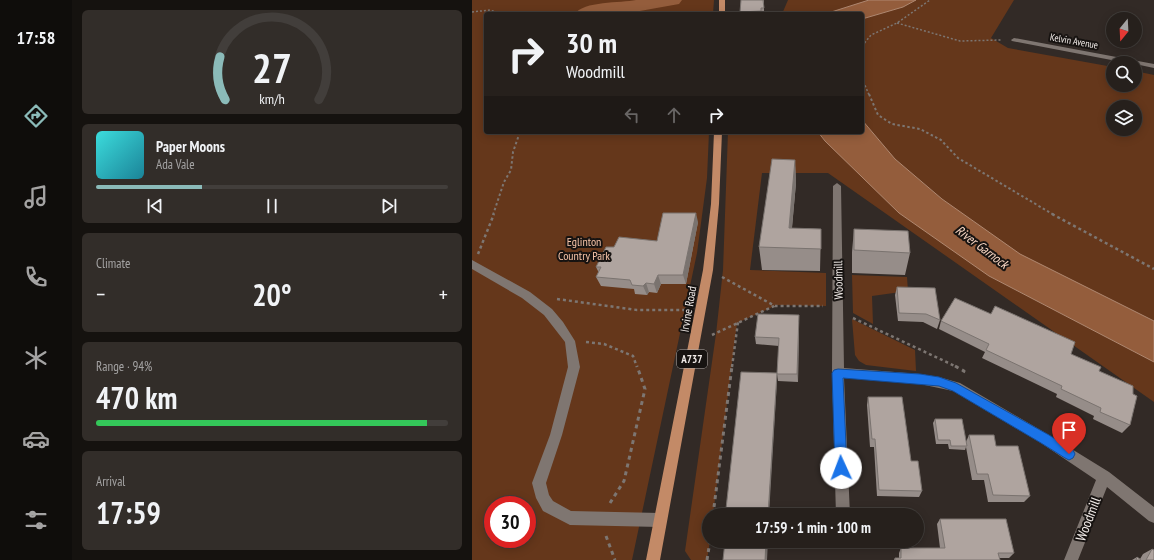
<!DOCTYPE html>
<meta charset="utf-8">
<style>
:root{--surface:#26201c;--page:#322d29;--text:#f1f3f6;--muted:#a4a3a3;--line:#423e3b;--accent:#8bbbb9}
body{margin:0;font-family:"PT Sans Narrow",sans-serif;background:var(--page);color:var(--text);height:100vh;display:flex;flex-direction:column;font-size:15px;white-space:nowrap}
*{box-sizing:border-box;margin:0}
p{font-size:13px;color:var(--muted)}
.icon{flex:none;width:22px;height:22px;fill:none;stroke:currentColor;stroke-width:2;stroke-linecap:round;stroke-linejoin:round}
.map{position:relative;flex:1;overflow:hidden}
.side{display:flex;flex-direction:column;gap:10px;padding:10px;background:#15120f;width:400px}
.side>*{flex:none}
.top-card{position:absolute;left:12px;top:12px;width:380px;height:122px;border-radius:4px;box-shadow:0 2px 10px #0003,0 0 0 1px var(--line);background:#26201c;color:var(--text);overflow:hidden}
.needle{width:26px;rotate:198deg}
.fabs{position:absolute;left:634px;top:12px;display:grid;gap:8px}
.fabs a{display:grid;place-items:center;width:36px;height:36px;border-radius:50%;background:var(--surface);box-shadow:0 2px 10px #0003,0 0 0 1px var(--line);font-size:20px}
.speed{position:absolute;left:12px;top:496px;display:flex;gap:8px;font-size:20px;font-weight:700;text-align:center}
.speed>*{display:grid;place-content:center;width:52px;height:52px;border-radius:50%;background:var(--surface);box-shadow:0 2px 10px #0003,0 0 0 1px var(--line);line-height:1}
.speed .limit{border:6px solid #d22;background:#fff;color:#111}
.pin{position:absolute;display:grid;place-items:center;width:34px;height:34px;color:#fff;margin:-41px -17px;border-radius:50% 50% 50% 0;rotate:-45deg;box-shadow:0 0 4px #0007}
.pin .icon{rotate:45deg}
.me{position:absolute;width:44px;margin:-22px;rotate:358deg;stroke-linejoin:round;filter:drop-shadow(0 0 3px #0008)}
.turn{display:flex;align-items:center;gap:14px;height:84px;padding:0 16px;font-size:18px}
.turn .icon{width:52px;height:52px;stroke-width:2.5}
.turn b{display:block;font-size:28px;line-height:34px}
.lanes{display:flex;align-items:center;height:38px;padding:0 16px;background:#0003;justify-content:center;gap:20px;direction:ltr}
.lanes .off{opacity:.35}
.big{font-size:30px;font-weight:600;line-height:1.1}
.side .tile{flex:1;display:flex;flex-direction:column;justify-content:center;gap:6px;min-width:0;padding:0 14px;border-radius:6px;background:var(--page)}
.side .dial{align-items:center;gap:0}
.dial svg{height:104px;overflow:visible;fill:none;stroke:var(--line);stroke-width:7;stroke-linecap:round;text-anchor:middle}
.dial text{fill:var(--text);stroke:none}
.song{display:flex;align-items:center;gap:12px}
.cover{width:48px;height:48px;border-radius:6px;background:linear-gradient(135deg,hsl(180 70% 55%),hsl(190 70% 35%))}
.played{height:4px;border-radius:2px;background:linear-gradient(90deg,var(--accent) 30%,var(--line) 30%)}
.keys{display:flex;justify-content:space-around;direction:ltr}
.heat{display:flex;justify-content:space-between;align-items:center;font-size:22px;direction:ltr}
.charge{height:6px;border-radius:3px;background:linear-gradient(90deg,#34c759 94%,var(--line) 0)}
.trip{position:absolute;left:230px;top:508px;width:222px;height:40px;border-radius:20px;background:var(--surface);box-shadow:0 2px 10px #0003,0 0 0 1px var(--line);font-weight:600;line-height:40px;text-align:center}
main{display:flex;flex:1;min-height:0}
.tab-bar{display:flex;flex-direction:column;width:72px;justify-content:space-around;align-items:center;background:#0f0d0b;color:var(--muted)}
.tab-bar .icon{width:28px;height:28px}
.tab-bar .active{color:var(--accent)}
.tab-bar b{font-size:18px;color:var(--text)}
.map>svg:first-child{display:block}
</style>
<main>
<nav class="tab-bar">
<b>17:58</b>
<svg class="icon active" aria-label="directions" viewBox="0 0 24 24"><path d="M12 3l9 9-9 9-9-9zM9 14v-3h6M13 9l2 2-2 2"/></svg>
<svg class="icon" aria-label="music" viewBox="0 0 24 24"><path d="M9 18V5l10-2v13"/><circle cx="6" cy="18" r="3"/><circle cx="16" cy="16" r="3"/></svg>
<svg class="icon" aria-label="phone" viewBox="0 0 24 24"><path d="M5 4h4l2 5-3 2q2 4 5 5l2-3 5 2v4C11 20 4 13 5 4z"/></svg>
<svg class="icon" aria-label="climate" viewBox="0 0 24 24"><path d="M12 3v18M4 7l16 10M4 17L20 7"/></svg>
<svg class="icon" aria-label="car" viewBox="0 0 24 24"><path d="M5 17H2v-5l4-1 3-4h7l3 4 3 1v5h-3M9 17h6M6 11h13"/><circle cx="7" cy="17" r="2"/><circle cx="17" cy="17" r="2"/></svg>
<svg class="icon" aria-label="filters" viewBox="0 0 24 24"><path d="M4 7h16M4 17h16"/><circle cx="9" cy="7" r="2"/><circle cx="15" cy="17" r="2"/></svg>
</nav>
<section class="side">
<div class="tile dial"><svg viewBox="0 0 100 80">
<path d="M14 69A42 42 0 1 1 86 69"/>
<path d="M14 69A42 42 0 0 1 10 36" stroke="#8bbbb9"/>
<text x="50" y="56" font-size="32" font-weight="700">27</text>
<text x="50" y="72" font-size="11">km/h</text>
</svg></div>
<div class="tile">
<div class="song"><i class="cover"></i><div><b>Paper Moons</b><p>Ada Vale</p></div></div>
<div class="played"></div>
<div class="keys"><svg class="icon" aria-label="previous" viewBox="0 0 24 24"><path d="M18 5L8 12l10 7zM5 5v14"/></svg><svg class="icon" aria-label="pause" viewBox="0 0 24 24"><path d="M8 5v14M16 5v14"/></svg><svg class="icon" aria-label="next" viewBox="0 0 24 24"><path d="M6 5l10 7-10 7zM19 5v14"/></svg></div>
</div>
<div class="tile"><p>Climate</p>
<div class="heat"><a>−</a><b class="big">20°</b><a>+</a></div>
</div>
<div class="tile"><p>Range · 94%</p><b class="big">470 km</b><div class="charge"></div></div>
<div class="tile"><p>Arrival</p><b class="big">17:59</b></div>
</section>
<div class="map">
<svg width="682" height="560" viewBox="0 0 682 560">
<rect width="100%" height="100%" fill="#322a26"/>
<!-- green -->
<path fill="#65371b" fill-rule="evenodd" d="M0 0H242L241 14H14V132H237L235 178 225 253 160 560H0ZM21 505H55V539H21Z
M316 0H397L353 14H310Z
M444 0H542L519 38 536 48 641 67V85H663V71L682 75V321L548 255 470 199 423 159 390 120V19L431 7ZM641 107H663V129H641Z
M256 132H346L353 141 517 276 682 362V402L356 173H290L278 270 354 273V306L302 305 303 306 265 323 241 515H237L238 541 235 560H219L213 551 244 334 251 270Z
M380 275 435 277 436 291 400 296 401 324 381 313Z
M380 319 443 350 444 371 394 365 387 361 383 355Z"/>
<!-- water -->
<path fill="#945d3c" stroke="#b08870" d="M397 0H444L431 7 390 19V14H353Z
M390 120 423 159 470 199 548 254 682 321V362L517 276 427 213 353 141 346 132H390Z"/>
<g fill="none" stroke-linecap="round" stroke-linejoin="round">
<!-- river -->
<path fill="#945d3c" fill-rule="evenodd" d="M164 0H210L207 4 151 14H103C111 1 149 3 164 0Z"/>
<!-- path-far3 -->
<path stroke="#7d7672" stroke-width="1.5" stroke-dasharray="2 2" stroke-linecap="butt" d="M0 12 18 10 29 14
M425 23 488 41 529 40
M390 46 399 35 425 23 458 0
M390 78 397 95"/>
<!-- path-far2 -->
<path stroke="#7d7672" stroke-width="2" stroke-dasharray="2.5 2.5" stroke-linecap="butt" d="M397 94 406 115 420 124 448 129 469 140 486 158 582 215
M21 215 32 182 39 170 41 152 48 132"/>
<!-- path-far1 -->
<path stroke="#7d7672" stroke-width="2.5" stroke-dasharray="3 3" stroke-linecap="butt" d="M580 214 682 269
M6 254 22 214
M250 277 303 306H351
M85 299 165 310H213
M381 318 485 367
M240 335 302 306
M114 342 132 344 161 356 165 367
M260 367 266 322"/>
<!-- path -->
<path stroke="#7d7672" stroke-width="3" stroke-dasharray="4 4" stroke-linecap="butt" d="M483 366 492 371 490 375
M138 503 152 481 173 389 165 366
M241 515 260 366
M134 536 143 560
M235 560 238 541"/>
<!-- minor -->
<path fill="#7f7671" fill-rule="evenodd" d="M542 38 682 64V68L663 64V63H655L540 41 539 40Z
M365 183 369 186 372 368 448 374 467 377 488 383 577 435 637 472 682 507V523L677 521 635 487 606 560H592L624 480 569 443 481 391 448 384 372 378 378 515H364L360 373 361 186Z
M0 260 58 292 80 309 91 322 103 341 108 367 90 435 74 483 77 495 81 501 99 511 188 513 193 515 195 520 193 525 188 527 98 525 71 511 64 498 60 483 78 435 96 367 93 342 72 315 50 298 0 269Z"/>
<!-- major -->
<path fill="#c38a67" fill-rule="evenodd" d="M247 0H253V14H247Z
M242 132H250L247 204 241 270 188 560H174L231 270 239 204Z"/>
</g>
<!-- wall -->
<path fill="#968d89" d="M292 0V14H268V12Z
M323 160 324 183 320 228 349 229 348 271 290 270 287 247Z
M226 222 214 284H189L185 293 177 292 175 295 163 294 162 289 129 286 124 277 127 273 124 267 142 247 185 241Z
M382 229 438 253 433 275 380 273V252Z
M425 287 468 320 465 329 451 322 426 321 423 295Z
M469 321 599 354 627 371 658 425 650 433 621 419 622 416 584 397 585 394 510 358 513 352 467 329Z
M327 322 326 382 306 381 305 374 307 346 284 344 283 337Z
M396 397 439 461 450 491 447 497 405 496 402 447H398L395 405Z
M463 419 494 442 497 435 524 446 558 496 552 502H516L512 480H500L494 447 493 450 477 449 476 444H464L461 423Z
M468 519 542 553 537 558H527L528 560H422L423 558H427V553L429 548H468L465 524Z
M680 549 682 560H660L665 557 668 559 671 554Z"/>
<!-- shaded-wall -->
<path fill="#7a736f" d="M323 160 324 183 318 248 317 228Z
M224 213 226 222 214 284 211 275Z
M186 275 189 284 185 293 182 284Z
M174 283 177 292 175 295 171 286Z
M327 315V322L326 382 325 374Z
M305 373V381L297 515H296Z
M294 541H296L295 560H293Z"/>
<!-- building -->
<path fill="#afa49f" stroke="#7a736f" d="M269 0H291L292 8H289V11L268 12Z
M300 159 323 160 317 228 349 229V249L287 247Z
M191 213H224L211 275H186L182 284 174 283 171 286 160 285 158 280 124 277 129 267H124L134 247H142L147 237 185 241Z
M382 229 436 231 438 253 382 250Z
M425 287 463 288 468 320 454 314 427 313Z
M483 298 519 314 523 306 603 342 599 354 629 367 627 371 661 386V394L665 396 658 425 628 412 629 408 589 389 590 386 514 350 517 344 469 321Z
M286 314 327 315 325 374H305L307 338 283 337Z
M269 372 305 373 296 515H255L256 509H254Z
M396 397H430L439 461H446L450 491 407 490 403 439H400Z
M463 419H490L495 446H479L478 440H466Z
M497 435H522L524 446H546L558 496 521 495 516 474H505Z
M468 519H534L542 553H526L528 560H423V558H429V548H473Z
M253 541H294L293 560H251Z
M680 549 682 550V560H674Z
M665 557 669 560H664Z"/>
<!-- route -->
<path fill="#1a73e8" stroke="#114b97" d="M366 369 448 374 467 377 484 383 577 435 601 450 603 454 601 458 597 460 593 458 569 443 481 391 467 386 371 378 375 468 373 472 369 474 365 472 363 468 360 373 362 370Z"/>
<g text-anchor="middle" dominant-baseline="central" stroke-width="4" stroke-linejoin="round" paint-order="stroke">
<!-- far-street labels -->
<g font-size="10" fill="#f1ebe8" stroke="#171311">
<text transform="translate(602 41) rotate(10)">Kelvin Avenue</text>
</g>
<!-- shield labels -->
<rect fill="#171311" stroke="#b0aaa8" stroke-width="1" x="205" y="350" width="30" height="18" rx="3"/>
<g font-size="11" font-weight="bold" fill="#f1ebe8">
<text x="220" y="359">A737</text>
</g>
<!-- park labels -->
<g font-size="12" fill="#f7c4a8" stroke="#171311">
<text x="112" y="241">Eglinton<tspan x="112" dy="14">Country Park</tspan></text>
</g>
<!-- street labels -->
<g font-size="12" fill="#f1ebe8" stroke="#171311">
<text transform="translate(366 280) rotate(-91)">Woodmill</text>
<text transform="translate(216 309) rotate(-80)">Irvine Road</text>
</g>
<!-- water labels -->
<g font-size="13" font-style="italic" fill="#f9d7c4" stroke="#171311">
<text transform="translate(510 247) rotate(37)">River Garnock</text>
</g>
<!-- near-street labels -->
<g font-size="14" fill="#f1ebe8" stroke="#171311">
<text transform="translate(616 519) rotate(-69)">Woodmill</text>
</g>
</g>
</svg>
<div class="fabs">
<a><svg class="needle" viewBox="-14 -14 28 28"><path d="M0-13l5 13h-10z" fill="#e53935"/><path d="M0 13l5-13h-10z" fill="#a4a3a3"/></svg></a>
<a><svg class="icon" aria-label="search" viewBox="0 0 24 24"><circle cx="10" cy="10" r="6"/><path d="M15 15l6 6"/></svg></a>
<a><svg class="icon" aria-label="layers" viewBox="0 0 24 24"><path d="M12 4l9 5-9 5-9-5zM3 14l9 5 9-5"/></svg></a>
</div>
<div class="speed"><div class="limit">30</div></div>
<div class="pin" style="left:597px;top:454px;background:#d93025"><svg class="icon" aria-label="arrive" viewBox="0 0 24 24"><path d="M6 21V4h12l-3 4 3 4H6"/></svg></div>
<svg class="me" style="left:369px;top:468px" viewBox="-20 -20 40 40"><circle r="19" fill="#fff"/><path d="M0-13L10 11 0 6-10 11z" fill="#1a73e8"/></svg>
<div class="trip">17:59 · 1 min · 100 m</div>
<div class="top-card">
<div class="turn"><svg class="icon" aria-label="right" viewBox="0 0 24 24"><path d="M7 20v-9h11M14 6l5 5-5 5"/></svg><div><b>30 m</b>Woodmill</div></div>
<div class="lanes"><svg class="icon off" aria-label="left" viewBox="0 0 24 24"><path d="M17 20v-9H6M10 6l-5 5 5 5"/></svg><svg class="icon off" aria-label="ahead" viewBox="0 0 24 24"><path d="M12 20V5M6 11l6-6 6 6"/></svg><svg class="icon" aria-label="right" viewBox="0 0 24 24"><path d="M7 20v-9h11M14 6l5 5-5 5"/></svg></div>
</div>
</div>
</main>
